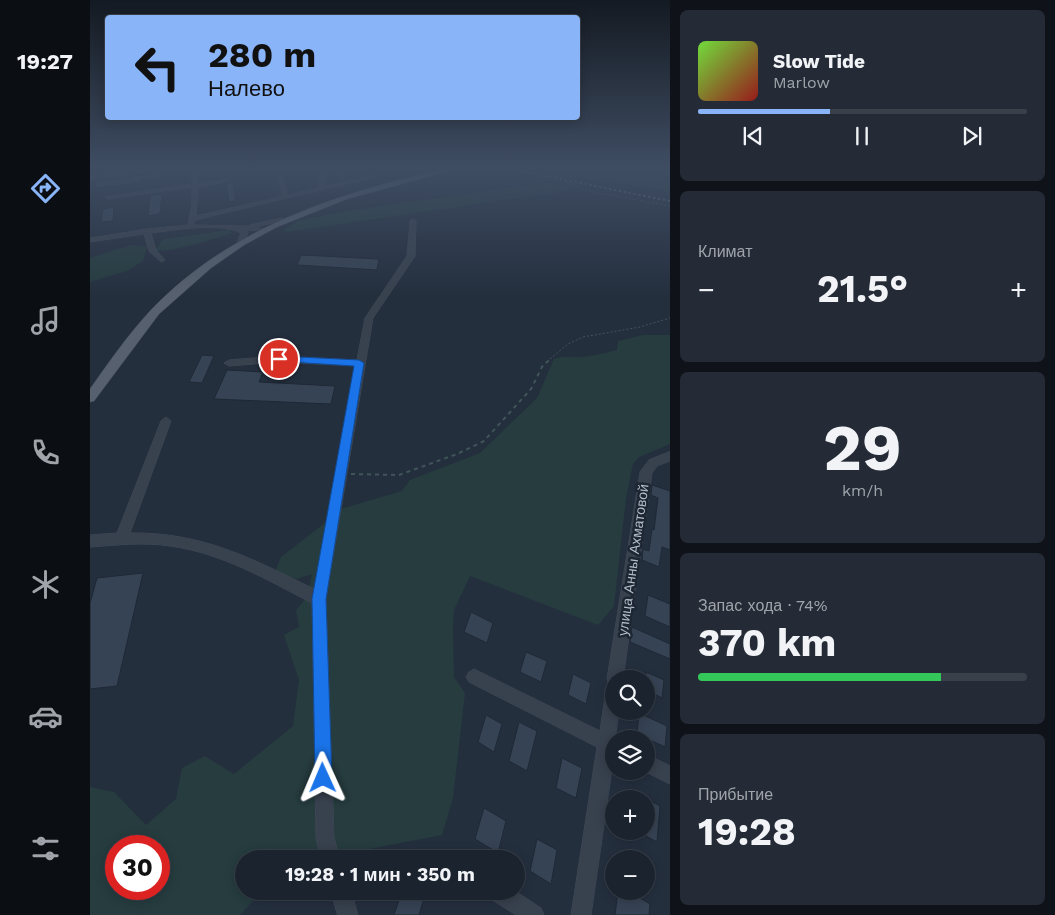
<!DOCTYPE html>
<html lang="ru">
<meta charset="utf-8">
<style>
:root{--surface:#1b232e;--page:#242b36;--text:#f1f3f6;--muted:#a0a4aa;--line:#39404a;--accent:#8ab4f8}
body{margin:0;font-family:"Work Sans",sans-serif;background:var(--page);color:var(--text);height:100vh;display:flex;flex-direction:column;font-size:19px;white-space:nowrap}
*{box-sizing:border-box;margin:0}
p{font-size:16px;color:var(--muted)}
.icon{flex:none;width:28px;height:28px;fill:none;stroke:currentColor;stroke-width:2;stroke-linecap:round;stroke-linejoin:round}
.map{position:relative;flex:1;overflow:hidden}
.details{display:flex;flex-direction:column;gap:10px;padding:10px;background:#0f1319;width:385px}
.details>*{flex:none}
.top-card{position:absolute;left:15px;top:15px;width:475px;height:105px;border-radius:5px;box-shadow:0 2px 12px #0003,0 0 0 1px var(--line);background:#8ab4f8;color:#111;overflow:hidden}
.controls{position:absolute;left:515px;top:670px;display:grid;gap:10px}
.controls a{display:grid;place-items:center;width:50px;height:50px;border-radius:50%;background:var(--surface);box-shadow:0 2px 12px #0003,0 0 0 1px var(--line);font-size:25px}
.speed{position:absolute;left:15px;top:835px;display:flex;gap:10px;font-size:25px;font-weight:700;text-align:center}
.speed>*{display:grid;place-content:center;width:65px;height:65px;border-radius:50%;background:var(--surface);box-shadow:0 2px 12px #0003,0 0 0 1px var(--line);line-height:1}
.speed .limit{border:8px solid #d22;background:#fff;color:#111}
.pin{position:absolute;display:grid;place-items:center;width:42px;height:42px;color:#fff;margin:-21px;border:2px solid #fff;border-radius:50%;box-shadow:0 1px 5px #0007}
.me{position:absolute;width:55px;margin:-28px;rotate:359deg;stroke-linejoin:round;filter:drop-shadow(0 0 4px #0008)}
.turn{display:flex;align-items:center;gap:18px;height:105px;padding:0 20px;font-size:22px}
.turn .icon{width:65px;height:65px;stroke-width:2.5}
.turn b{display:block;font-size:35px;line-height:42px}
.big{font-size:38px;font-weight:700;line-height:1.1}
.details .tile{flex:1;display:flex;flex-direction:column;justify-content:center;gap:8px;min-width:0;padding:0 18px;border-radius:8px;background:var(--page)}
.details .dial{align-items:center;gap:0}
.dial b{font-size:65px;line-height:1}
.song{display:flex;align-items:center;gap:15px}
.cover{width:60px;height:60px;border-radius:8px;background:linear-gradient(135deg,hsl(100 70% 55%),hsl(0 70% 35%))}
.played{height:5px;border-radius:2px;background:linear-gradient(90deg,var(--accent) 40%,var(--line) 40%)}
.keys{display:flex;justify-content:space-around;direction:ltr}
.heat{display:flex;justify-content:space-between;align-items:center;font-size:28px;direction:ltr}
.charge{height:8px;border-radius:4px;background:linear-gradient(90deg,#34c759 74%,var(--line) 0)}
.trip{position:absolute;left:145px;top:850px;width:290px;height:50px;border-radius:25px;background:var(--surface);box-shadow:0 2px 12px #0003,0 0 0 1px var(--line);font-weight:700;line-height:50px;text-align:center}
main{display:flex;flex:1;min-height:0}
.dock{display:flex;flex-direction:column;width:90px;justify-content:space-around;align-items:center;background:#0b0e12;color:var(--muted)}
.dock .icon{width:35px;height:35px}
.dock .active{color:var(--accent)}
.dock b{font-size:22px;color:var(--text)}
.map>svg:first-child{display:block}
</style>
<main>
<nav class="dock">
<b>19:27</b>
<svg class="icon active" aria-label="directions" viewBox="0 0 24 24"><path d="M12 3l9 9-9 9-9-9zM9 14v-3h6M13 9l2 2-2 2"/></svg>
<svg class="icon" aria-label="music" viewBox="0 0 24 24"><path d="M9 18V5l10-2v13"/><circle cx="6" cy="18" r="3"/><circle cx="16" cy="16" r="3"/></svg>
<svg class="icon" aria-label="phone" viewBox="0 0 24 24"><path d="M5 4h4l2 5-3 2q2 4 5 5l2-3 5 2v4C11 20 4 13 5 4z"/></svg>
<svg class="icon" aria-label="climate" viewBox="0 0 24 24"><path d="M12 3v18M4 7l16 10M4 17L20 7"/></svg>
<svg class="icon" aria-label="car" viewBox="0 0 24 24"><path d="M5 17H2v-5l4-1 3-4h7l3 4 3 1v5h-3M9 17h6M6 11h13"/><circle cx="7" cy="17" r="2"/><circle cx="17" cy="17" r="2"/></svg>
<svg class="icon" aria-label="filters" viewBox="0 0 24 24"><path d="M4 7h16M4 17h16"/><circle cx="9" cy="7" r="2"/><circle cx="15" cy="17" r="2"/></svg>
</nav>
<div class="map">
<svg width="580" height="915" viewBox="0 0 580 915">
<rect width="100%" height="100%" fill="#242f3e"/>
<!-- green -->
<path fill="#263c3f" fill-rule="evenodd" d="M430 167H580V192Z
M456 183 485 186 468 192 197 232 193 230 210 220 263 210Z
M139 230 142 233C126 238 78 254 65 250L73 239Z
M41 245 57 247 53 261 37 271 0 282V258Z
M553 335H580V444L549 457 543 464 536 498 524 606 508 625 380 576 364 610 363 627 364 677 375 693 363 798 352 835 228 859H154V891H172L150 915H0V787L24 792 56 825 86 799 92 768 115 756 144 774 203 726 209 680 194 635 209 627 206 610 217 597 222 574 207 579 185 572 191 557 254 508 312 491 320 480 390 453 447 398 464 359C476 355 480 358 491 357 503 356 515 353 527 350L528 341ZM26 846H69V889H26Z"/>
<!-- building -->
<path fill="#364354" stroke="#1f2835" d="M59 167H73L7 173V168Z
M242 167H250L258 179 250 181Z
M74 172 73 179 51 180 50 183 5 188V181Z
M142 177 146 201 139 202 136 184 142 182 138 178Z
M72 194 70 214 58 216 60 195Z
M24 207 23 221 11 222 13 209Z
M211 255 289 259 287 270 207 265Z
M112 355 124 356 112 383 99 382Z
M137 370 173 372 169 382 245 386 241 404 124 399Z
M562 485 580 491V550L572 547 569 567 552 560 553 549 559 551 562 529 564 530 568 498 561 495Z
M53 573 27 686 0 689V603L7 578Z
M558 595 580 604V627L555 616Z
M381 612 403 623 397 643 374 632Z
M542 627 580 644V659L540 642Z
M436 652 457 661 451 682 430 672Z
M556 672 574 680 572 698 556 690Z
M483 674 501 683 496 704 478 695Z
M549 713 577 726 575 747 547 734Z
M396 715 412 724 404 752 388 742Z
M429 722 447 731 437 771 419 761Z
M472 758 492 768 486 798 466 788Z
M538 789 570 806 567 842 556 836V799H536Z
M394 808 416 821 408 853 385 839Z
M447 839 467 850 461 884 440 871Z
M312 891H324L334 898 329 915H304Z
M528 891H538L560 904 559 915H525Z"/>
<g fill="none" stroke-linecap="round" stroke-linejoin="round">
<defs>
<path id="minor" d="M87 167H101L0 180V176Z
M102 167H107L108 183 137 179 140 181 108 187 106 216 193 196 184 167H189L198 195 228 188 230 172 233 167H238L235 186 287 174 290 176 105 220 103 225 159 226 160 225 192 218 195 220 166 227 173 229V231L156 230 158 232 155 242 151 244 147 242 151 233C128 222 86 230 61 233L66 250 75 260 71 262 59 251 54 234 0 242V238L57 229 98 225 102 203V187L18 199 15 197 102 184Z
M323 219 326 221 325 256 283 318 236 599 244 838 250 859H231L226 838 222 603C177 580 132 553 80 546 54 542 27 545 0 547V535L27 533 71 421 76 417 81 421 40 533C112 532 161 558 224 589L266 366 189 362 139 366 134 363 139 360 189 356 267 360 275 318 317 256 320 221Z
M580 452V461L567 466 562 473 533 679H524V711H529L525 739H524V755L501 915H481L507 747 379 682 376 677 379 672 384 669 510 731 516 690 519 684 517 679 550 472 559 460Z
M556 754 580 766V784L554 771H556Z
M241 891H261L268 915H248Z
M396 891H425L451 908 454 915H426L399 898Z"/>
<path id="major" d="M363 167H373L257 199 187 227 154 245 121 268 69 314 4 401 0 402V389C19 362 38 335 60 311 142 225 252 192 363 167Z"/>
</defs>
<!-- minor casing -->
<use href="#minor" stroke="#414a57" stroke-width="1"/>
<!-- major casing -->
<use href="#major" stroke="#414a57" stroke-width="1"/>
<!-- path-far1 -->
<path stroke="#3f5557" stroke-width="1" stroke-dasharray="2 2" stroke-linecap="butt" d="M399 167 418 174 481 183 494 190 580 206
M294 174 324 167
M460 359 478 344 493 337 550 327 580 318"/>
<!-- path -->
<path stroke="#3f5557" stroke-width="2" stroke-dasharray="4 4" stroke-linecap="butt" d="M261 474 309 475 367 454 394 441 441 389 453 365 462 358"/>
<!-- minor -->
<use href="#minor" fill="#38414e" fill-rule="evenodd"/>
<!-- major -->
<use href="#major" fill="#56606e" fill-rule="evenodd"/>
<!-- rail -->
<path stroke="#5a6575" stroke-width="2" stroke-dasharray="2.5 2.5" stroke-linecap="butt" d="M411 167 580 201"/>
</g>
<!-- sky -->
<linearGradient id="sky" x2="0" y2="1"><stop stop-color="#141a22"/><stop offset="0.57" stop-color="#3f4d63"/><stop offset="1" stop-color="#3f4d63" stop-opacity="0"/></linearGradient>
<rect width="580" height="295" fill="url(#sky)"/>
<!-- route -->
<path fill="#1a73e8" stroke="#114b97" d="M189 356 269 360 274 363 236 599 242 778 240 784 233 787 227 784 225 778 222 599 264 366 185 361V357Z"/>
<g text-anchor="middle" dominant-baseline="central" stroke-width="5" stroke-linejoin="round" paint-order="stroke">
<!-- street labels -->
<g font-size="14" fill="#b4bcc9" stroke="#1d2633">
<text transform="translate(543 560) rotate(-82)">улица Анны Ахматовой</text>
</g>
</g>
</svg>
<div class="controls">
<a><svg class="icon" aria-label="search" viewBox="0 0 24 24"><circle cx="10" cy="10" r="6"/><path d="M15 15l6 6"/></svg></a>
<a><svg class="icon" aria-label="layers" viewBox="0 0 24 24"><path d="M12 4l9 5-9 5-9-5zM3 14l9 5 9-5"/></svg></a>
<a>+</a>
<a>−</a>
</div>
<div class="speed"><div class="limit">30</div></div>
<div class="pin" style="left:189px;top:359px;background:#d93025"><svg class="icon" aria-label="arrive" viewBox="0 0 24 24"><path d="M6 21V4h12l-3 4 3 4H6"/></svg></div>
<svg class="me" style="left:233px;top:778px" viewBox="-20 -20 40 40"><path d="M0-17L14 15 0 8-14 15z" fill="#1a73e8" stroke="#fff" stroke-width="4"/></svg>
<div class="trip">19:28 · 1 мин · 350 m</div>
<div class="top-card">
<div class="turn"><svg class="icon" aria-label="left" viewBox="0 0 24 24"><path d="M17 20v-9H6M10 6l-5 5 5 5"/></svg><div><b>280 m</b>Налево</div></div>
</div>
</div>
<section class="details">
<div class="tile">
<div class="song"><i class="cover"></i><div><b>Slow Tide</b><p>Marlow</p></div></div>
<div class="played"></div>
<div class="keys"><svg class="icon" aria-label="previous" viewBox="0 0 24 24"><path d="M18 5L8 12l10 7zM5 5v14"/></svg><svg class="icon" aria-label="pause" viewBox="0 0 24 24"><path d="M8 5v14M16 5v14"/></svg><svg class="icon" aria-label="next" viewBox="0 0 24 24"><path d="M6 5l10 7-10 7zM19 5v14"/></svg></div>
</div>
<div class="tile"><p>Климат</p>
<div class="heat"><a>−</a><b class="big">21.5°</b><a>+</a></div>
</div>
<div class="tile dial"><b>29</b><p>km/h</p></div>
<div class="tile"><p>Запас хода · 74%</p><b class="big">370 km</b><div class="charge"></div></div>
<div class="tile"><p>Прибытие</p><b class="big">19:28</b></div>
</section>
</main>
